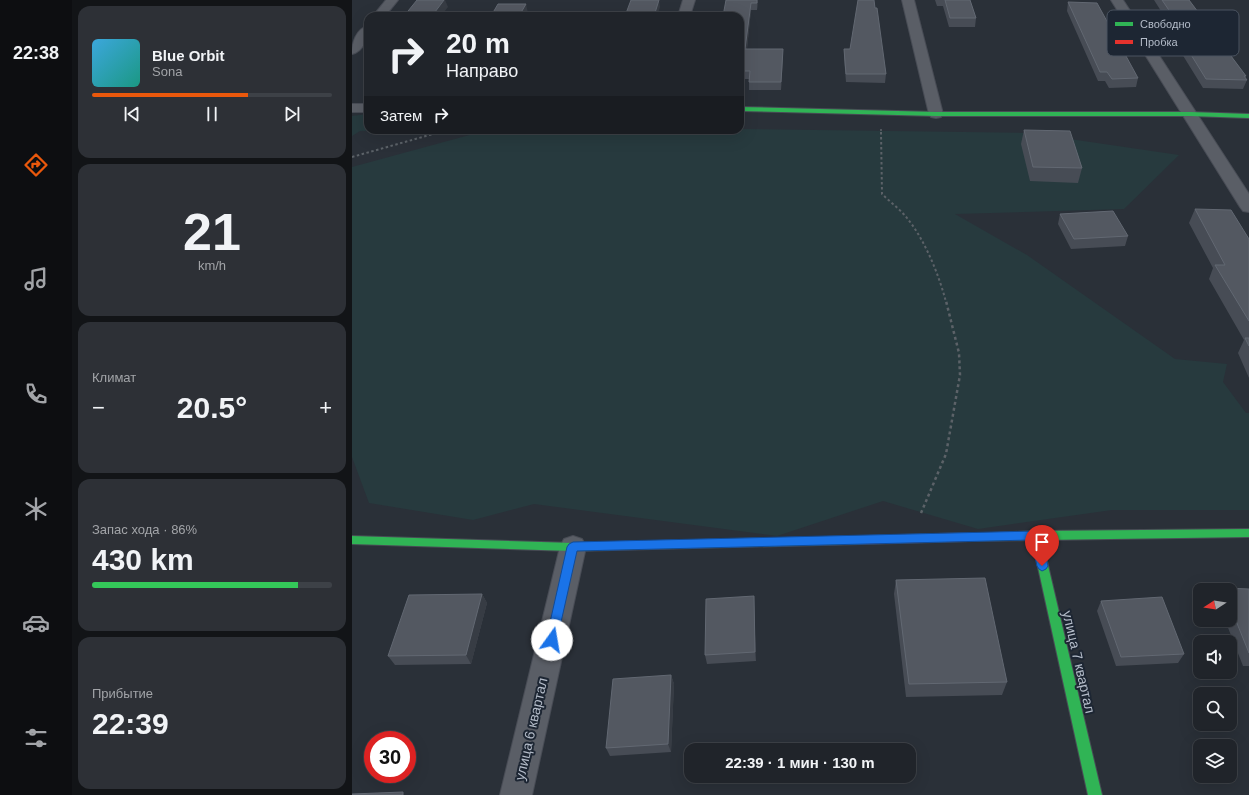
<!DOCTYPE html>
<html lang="ru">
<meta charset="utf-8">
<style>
:root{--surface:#20242a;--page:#2d3036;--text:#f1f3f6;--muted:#a2a4a8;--line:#3d4147;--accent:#ea580c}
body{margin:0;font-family:Arial,sans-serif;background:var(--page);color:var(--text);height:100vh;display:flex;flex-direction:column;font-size:15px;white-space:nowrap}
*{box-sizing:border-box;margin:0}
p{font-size:13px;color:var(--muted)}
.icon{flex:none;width:22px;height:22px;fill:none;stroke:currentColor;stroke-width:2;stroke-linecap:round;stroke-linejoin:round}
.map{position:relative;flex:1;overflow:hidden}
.panel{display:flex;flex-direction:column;gap:6px;padding:6px;background:#121417;width:280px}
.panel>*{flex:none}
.guide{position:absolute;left:12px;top:12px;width:380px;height:122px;border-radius:12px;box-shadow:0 4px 16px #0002,0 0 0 1px var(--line);background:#20242a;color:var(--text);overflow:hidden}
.needle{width:26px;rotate:258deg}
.controls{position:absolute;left:841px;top:583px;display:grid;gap:8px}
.controls a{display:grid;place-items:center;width:44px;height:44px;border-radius:8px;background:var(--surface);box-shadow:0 4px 16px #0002,0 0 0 1px var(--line);font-size:20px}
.speed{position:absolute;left:12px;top:731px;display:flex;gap:8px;font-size:20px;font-weight:700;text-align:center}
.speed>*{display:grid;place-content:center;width:52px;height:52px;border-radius:50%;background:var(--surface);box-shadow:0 4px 16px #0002,0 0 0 1px var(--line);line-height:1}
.speed .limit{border:6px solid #d22;background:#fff;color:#111}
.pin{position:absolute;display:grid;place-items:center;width:34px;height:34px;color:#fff;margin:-41px -17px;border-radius:50% 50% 50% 0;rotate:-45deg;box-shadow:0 0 4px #0007}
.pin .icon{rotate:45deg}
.me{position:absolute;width:44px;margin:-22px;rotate:13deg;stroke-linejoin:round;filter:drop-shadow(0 0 3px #0008)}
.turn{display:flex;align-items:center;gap:14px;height:84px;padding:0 16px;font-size:18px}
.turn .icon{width:52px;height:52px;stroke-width:2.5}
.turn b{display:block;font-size:28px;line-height:34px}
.then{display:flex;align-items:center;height:38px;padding:0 16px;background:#0003;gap:8px;font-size:15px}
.big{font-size:30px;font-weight:700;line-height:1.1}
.panel .card{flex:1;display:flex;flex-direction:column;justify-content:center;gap:6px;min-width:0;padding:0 14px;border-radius:12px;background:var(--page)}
.panel .dial{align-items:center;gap:0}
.dial b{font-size:52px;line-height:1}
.song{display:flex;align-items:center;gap:12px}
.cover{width:48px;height:48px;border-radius:6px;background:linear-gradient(135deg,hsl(200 70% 55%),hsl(170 70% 35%))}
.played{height:4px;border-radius:2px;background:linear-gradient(90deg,var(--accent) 65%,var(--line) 65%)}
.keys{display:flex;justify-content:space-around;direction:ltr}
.heat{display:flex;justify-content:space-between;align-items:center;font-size:22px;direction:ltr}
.charge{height:6px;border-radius:3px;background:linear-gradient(90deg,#34c759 86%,var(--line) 0)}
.trip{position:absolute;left:332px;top:743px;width:232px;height:40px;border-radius:12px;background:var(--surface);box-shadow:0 4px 16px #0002,0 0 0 1px var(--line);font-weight:700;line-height:40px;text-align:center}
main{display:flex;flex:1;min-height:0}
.menu{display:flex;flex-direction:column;width:72px;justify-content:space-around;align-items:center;background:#0d0e11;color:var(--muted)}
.menu .icon{width:28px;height:28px}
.menu .current{color:var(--accent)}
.menu b{font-size:18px;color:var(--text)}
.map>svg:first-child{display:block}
</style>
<main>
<nav class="menu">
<b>22:38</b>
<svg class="icon current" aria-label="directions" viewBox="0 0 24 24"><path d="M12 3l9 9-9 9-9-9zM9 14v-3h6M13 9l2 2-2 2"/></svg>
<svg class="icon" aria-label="music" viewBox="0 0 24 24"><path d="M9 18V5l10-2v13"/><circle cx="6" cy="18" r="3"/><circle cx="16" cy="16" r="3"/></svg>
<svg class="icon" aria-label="phone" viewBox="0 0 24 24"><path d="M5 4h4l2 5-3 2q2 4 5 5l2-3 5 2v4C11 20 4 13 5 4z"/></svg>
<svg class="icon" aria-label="climate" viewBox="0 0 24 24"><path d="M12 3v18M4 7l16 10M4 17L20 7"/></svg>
<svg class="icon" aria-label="car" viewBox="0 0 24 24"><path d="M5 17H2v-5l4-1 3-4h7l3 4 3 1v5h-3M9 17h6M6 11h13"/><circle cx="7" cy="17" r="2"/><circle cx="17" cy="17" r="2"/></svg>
<svg class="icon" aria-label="filters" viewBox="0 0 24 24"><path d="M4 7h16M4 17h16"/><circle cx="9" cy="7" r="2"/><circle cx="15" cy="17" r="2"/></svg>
</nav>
<section class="panel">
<div class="card">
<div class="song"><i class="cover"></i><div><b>Blue Orbit</b><p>Sona</p></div></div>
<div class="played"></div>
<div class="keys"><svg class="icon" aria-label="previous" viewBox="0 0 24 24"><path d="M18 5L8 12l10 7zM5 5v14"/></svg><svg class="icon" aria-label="pause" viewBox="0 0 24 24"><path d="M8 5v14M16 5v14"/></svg><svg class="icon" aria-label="next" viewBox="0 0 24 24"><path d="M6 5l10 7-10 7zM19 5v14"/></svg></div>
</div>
<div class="card dial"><b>21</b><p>km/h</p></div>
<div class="card"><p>Климат</p>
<div class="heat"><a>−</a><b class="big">20.5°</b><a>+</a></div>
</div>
<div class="card"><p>Запас хода · 86%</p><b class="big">430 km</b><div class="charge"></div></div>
<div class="card"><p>Прибытие</p><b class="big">22:39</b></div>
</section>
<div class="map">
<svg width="897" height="795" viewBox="0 0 897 795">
<rect width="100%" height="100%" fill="#2a3038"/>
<!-- green -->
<path fill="#273a3e" d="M16 114V130H79L8 131 0 136V116Z
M388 129 677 133 827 155 772 209 603 214 675 255 823 359 875 364 871 382 894 413H897V510H760L626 529 531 501 425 536 182 504 121 520 17 503 0 457V167L136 130Z"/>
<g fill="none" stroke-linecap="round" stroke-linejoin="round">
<defs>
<path id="street" d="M34 0H46L33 16H21Z
M331 0H343L338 16H326Z
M550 0H562L591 114 589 117 584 118 579 117 577 114Z
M759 0H771L897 194V212L891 211 888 207Z
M16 26C16 37 12 51 0 54 0 43 4 29 16 26Z
M0 104H16V112H0Z
M221 536 230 539 234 547 180 795H148L208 547 212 539Z"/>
<path id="fast" d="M388 107 584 112H838L897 114V118L838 116H584L388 111Z
M897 529V537L690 540 750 795H736L680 540 621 541 617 540 616 537 617 534 684 531Z
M0 536 221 543 510 536 514 537 515 540 514 543 510 544 221 551 0 544Z"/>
<path id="jam" d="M621 533 625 534 626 537 625 540 621 541 510 544 506 543 505 540 506 537 510 536Z"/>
</defs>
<!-- street casing -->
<use href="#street" stroke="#484c55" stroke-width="2"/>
<!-- fast casing -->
<use href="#fast" stroke="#484c55" stroke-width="2"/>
<!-- jam casing -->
<use href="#jam" stroke="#484c55" stroke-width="2"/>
<!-- path-far2 -->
<path stroke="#5c6268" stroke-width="1.5" stroke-dasharray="2 2" stroke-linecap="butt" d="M529 129V133
M85 133 95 130"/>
<!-- path-far1 -->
<path stroke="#5c6268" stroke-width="2" stroke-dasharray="2.5 2.5" stroke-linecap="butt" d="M529 132 530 194C538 202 548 209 555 218 573 240 587 275 594 302
M0 157 88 132"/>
<!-- path -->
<path stroke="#5c6268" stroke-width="2.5" stroke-dasharray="3 3" stroke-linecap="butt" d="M569 513 594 454 608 375 607 353 594 301"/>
<!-- street -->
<use href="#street" fill="#5a5e66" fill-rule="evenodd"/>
<!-- fast -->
<use href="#fast" fill="#30b455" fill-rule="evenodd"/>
<!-- jam -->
<use href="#jam" fill="#e5322d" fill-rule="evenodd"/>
</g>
<!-- wall -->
<path fill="#474c55" d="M374 0H406L405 10H399L395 49 431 57 429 90H397V79H388V16Z
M583 0H618L624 18 623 27H597L591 6H585Z
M802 0H837L894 76 893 77 895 80 891 89 851 88 814 28 816 22Z
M716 2 786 78 784 87 757 88 753 81H746L715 11Z
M523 8 534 74 533 83 494 82 492 58V49H498Z
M672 130 730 168 726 183 678 181 669 144Z
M843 209 897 239V378L886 353 892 340 857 279 861 268 837 223Z
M708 214 776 236 773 246 719 249 706 224Z
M544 580 655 682 650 695 554 697 542 594Z
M871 588 897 589V666H891L873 620H878V590H870Z
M130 594 135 603 119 664 43 665 36 656Z
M749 601 832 654 826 663 764 666 745 611Z
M402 606 404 661 355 664 353 655Z
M319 675 322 684 319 752 258 756 254 748Z"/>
<!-- shaded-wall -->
<path fill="#373c44" d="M92 0H93L96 7 89 16H80Z
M307 0 308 7 305 16H302Z
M405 0H406L405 10Z
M399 3V10L394 57 393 49Z
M174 4 176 13 174 16H167Z
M431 49V57L429 90V82Z
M130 594 135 603 119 664 114 655Z
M402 596V606L404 661 403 652Z
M319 675 322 684 319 752 316 744Z"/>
<!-- building -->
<path fill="#535861" stroke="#626872" d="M65 0H92L80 16H52Z
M279 0H307L302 16H273Z
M374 0H405V3H399L393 49H431L429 82H397L398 71H388V16H371Z
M506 0H522L523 8H525L534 74H494L492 49H498Z
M593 0H618L624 18H598Z
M810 0H837L894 76H892L895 80 854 79 817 19H823Z
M716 2 745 3 786 78 760 79 755 72H748Z
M146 4H174L167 16H139Z
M672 130 718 131 730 168 681 167Z
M843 209 879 210 897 239V321L863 265H873Z
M761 211 776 236 722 239 708 214Z
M893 338H897V346Z
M633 578 655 682 557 684 544 580Z
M871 588 897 589V653L878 606V590H872Z
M130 594 114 655 36 656 57 595Z
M402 596 403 652 353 655 354 599Z
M810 597 832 654 769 657 749 601Z
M319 675 316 744 254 748 261 679Z
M51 792V795H0V794Z"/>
<!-- route -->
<path fill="#1a73e8" stroke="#114b97" d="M684 531 687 532 689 535 696 566 694 569 690 571 687 569 685 566 679 540 225 551 205 640 204 644 200 645 195 644 194 640 215 547 217 544 221 542Z"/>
<g text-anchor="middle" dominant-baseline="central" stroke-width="4" stroke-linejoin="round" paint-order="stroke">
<!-- near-street labels -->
<g font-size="14" fill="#b4bcc9" stroke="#1d2633">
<text transform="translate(727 662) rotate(77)">улица 7 квартал</text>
<text transform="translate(179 729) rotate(-77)">улица 6 квартал</text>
</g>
</g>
<!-- legend -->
<rect x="755" y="10" width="132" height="46" rx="6" fill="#1d2633" stroke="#4a5360" stroke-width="1"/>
<rect x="763" y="22" width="18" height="4" fill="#30b455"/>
<rect x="763" y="40" width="18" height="4" fill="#e5322d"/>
<g font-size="11" fill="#b4bcc9">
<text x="788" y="28">Свободно</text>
<text x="788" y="46">Пробка</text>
</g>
</svg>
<div class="controls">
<a><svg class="needle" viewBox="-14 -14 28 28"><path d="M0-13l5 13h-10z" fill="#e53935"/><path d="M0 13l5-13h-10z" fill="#a2a4a8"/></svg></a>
<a><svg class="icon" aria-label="sound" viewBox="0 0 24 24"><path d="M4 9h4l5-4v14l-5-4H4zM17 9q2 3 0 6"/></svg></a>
<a><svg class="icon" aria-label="search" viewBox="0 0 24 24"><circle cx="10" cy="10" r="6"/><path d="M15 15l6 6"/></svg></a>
<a><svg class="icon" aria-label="layers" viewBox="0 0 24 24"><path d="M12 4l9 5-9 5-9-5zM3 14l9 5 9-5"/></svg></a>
</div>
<div class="speed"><div class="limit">30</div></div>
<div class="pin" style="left:690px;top:566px;background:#d93025"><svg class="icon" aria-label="arrive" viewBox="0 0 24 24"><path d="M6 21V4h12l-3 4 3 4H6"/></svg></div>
<svg class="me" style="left:200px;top:640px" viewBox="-20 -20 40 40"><circle r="19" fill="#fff"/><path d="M0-13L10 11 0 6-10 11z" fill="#1a73e8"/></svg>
<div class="trip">22:39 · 1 мин · 130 m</div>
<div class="guide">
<div class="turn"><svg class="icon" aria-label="right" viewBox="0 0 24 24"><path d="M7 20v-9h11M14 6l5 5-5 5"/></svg><div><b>20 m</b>Направо</div></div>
<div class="then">Затем<svg class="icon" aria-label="right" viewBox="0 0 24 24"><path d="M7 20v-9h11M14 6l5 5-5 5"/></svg></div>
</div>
</div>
</main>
